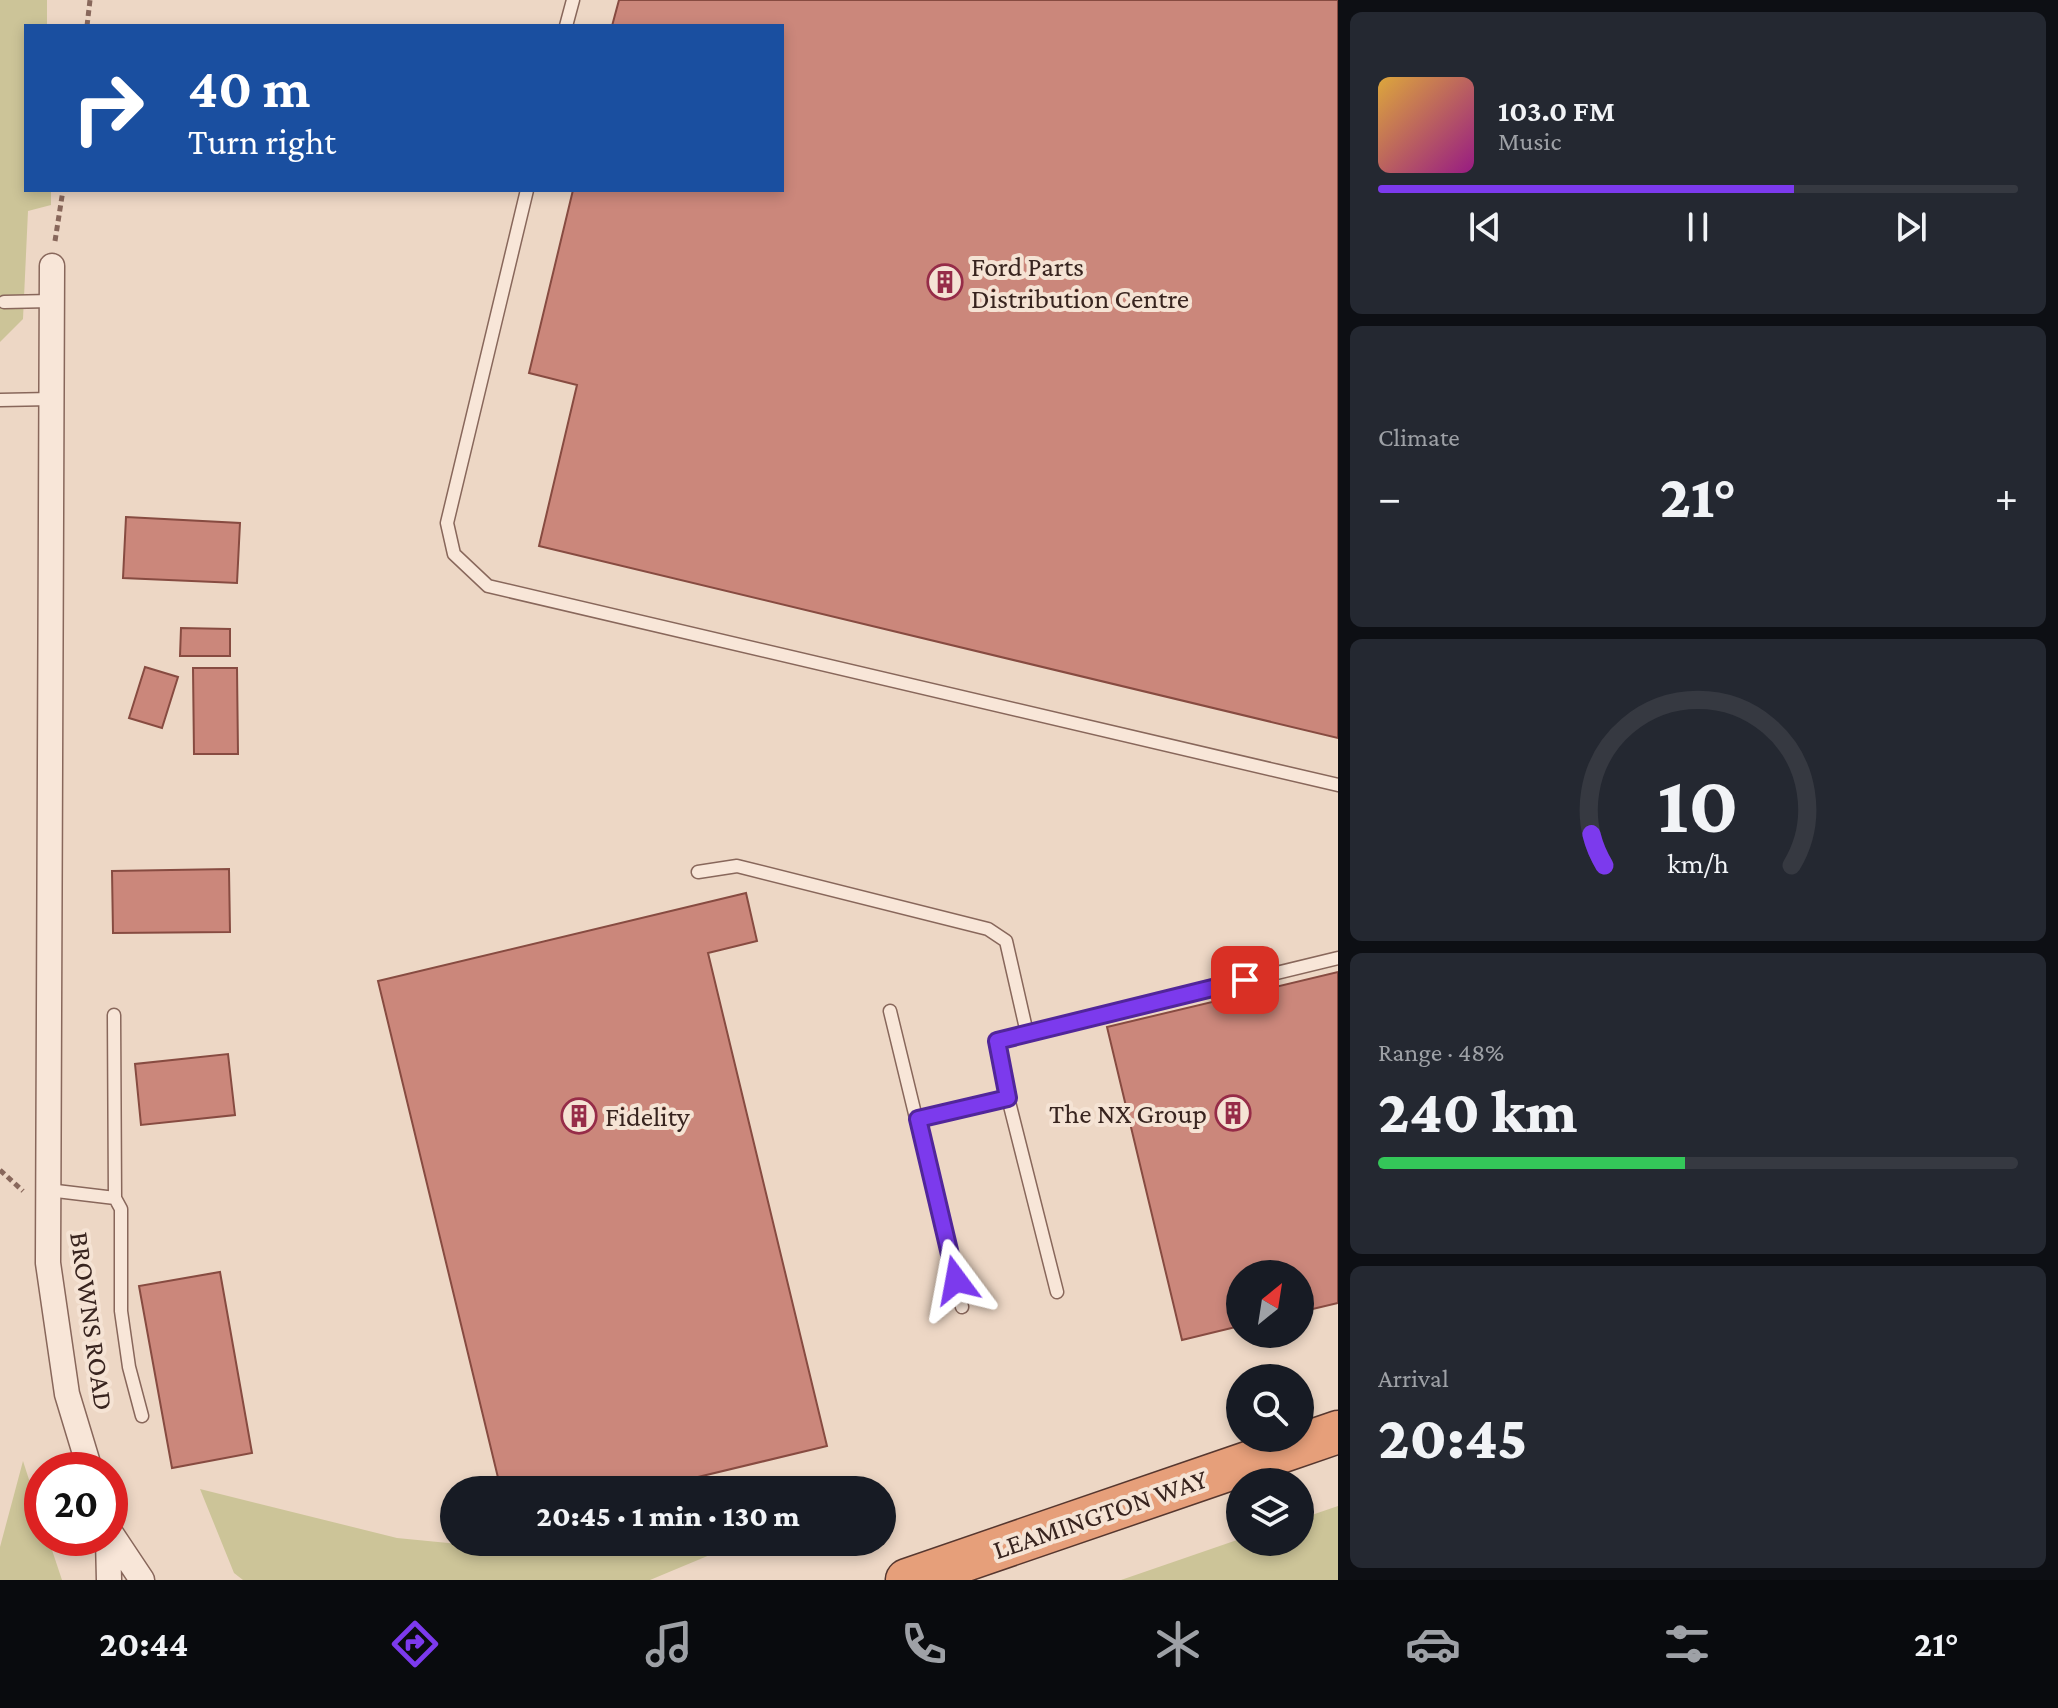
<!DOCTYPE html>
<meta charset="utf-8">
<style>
:root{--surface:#171b24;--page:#242831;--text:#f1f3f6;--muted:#9ea1a6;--line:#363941;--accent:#7c3aed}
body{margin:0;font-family:"Crimson Pro",serif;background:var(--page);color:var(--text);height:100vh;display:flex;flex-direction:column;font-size:30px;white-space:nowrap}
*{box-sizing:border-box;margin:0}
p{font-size:26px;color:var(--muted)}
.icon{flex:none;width:44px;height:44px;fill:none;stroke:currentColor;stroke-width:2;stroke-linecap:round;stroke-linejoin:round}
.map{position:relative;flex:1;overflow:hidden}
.panel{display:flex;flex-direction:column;gap:12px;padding:12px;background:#0d0f14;width:720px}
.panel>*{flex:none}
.guide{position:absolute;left:24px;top:24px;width:760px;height:168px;border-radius:0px;box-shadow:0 4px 12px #0003;background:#1a4fa0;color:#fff;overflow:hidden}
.needle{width:52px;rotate:30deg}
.fabs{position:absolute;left:1226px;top:1260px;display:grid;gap:16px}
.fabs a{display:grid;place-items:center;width:88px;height:88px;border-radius:50%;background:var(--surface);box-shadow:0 4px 12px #0003;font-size:40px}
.speed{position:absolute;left:24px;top:1452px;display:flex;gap:16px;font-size:40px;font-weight:700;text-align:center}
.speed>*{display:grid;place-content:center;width:104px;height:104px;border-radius:50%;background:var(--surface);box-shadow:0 4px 12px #0003;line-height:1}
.speed .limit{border:12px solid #d22;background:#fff;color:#111}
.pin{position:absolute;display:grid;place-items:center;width:68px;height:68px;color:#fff;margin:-34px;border-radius:16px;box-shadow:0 4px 12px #0006}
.me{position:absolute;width:88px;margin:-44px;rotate:347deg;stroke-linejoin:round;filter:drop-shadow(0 0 6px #0008)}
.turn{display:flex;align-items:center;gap:28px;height:168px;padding:0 32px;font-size:36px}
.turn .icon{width:104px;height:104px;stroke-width:2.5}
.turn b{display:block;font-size:56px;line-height:68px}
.big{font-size:60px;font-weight:800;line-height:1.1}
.panel .widget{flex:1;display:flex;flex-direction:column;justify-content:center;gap:12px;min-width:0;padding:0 28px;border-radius:12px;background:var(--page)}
.panel .dial{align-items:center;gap:0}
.dial svg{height:208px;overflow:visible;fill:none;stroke:var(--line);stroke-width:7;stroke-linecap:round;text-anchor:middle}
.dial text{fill:var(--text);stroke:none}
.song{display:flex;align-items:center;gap:24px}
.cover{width:96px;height:96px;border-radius:12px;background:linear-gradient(135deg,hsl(40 70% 55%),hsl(310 70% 35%))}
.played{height:8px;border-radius:4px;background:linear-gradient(90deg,var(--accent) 65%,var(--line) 65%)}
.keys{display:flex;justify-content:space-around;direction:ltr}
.heat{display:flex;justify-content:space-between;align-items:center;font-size:44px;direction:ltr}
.charge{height:12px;border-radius:6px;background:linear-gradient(90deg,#34c759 48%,var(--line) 0)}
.trip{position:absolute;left:440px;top:1476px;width:456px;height:80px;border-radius:40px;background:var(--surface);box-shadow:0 4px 12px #0003;font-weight:800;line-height:80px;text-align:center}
.menu{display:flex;height:128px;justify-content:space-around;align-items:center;background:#090b0e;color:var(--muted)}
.menu .icon{width:56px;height:56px}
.menu .active{color:var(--accent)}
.menu b{font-size:36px;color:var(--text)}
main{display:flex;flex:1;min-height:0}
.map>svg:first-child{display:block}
</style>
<main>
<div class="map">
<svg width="1338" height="1580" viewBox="0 0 1338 1580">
<rect width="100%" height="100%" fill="#edd7c5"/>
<!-- green -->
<path fill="#ccc498" d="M0 0H47V26H26V190H51V205L28 211 23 319 0 342Z
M23 1461 42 1520V1538H48L62 1580H0V1547Z
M200 1489 397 1538 510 1549 538 1542H741L650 1580H243L234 1573Z
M1338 1506V1580H1121L1240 1539V1542H1300V1519Z"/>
<!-- building -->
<path fill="#cb877b" stroke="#874b41" stroke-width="2" d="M619 0H1338V738L539 546 577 385 529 373 573 190H782V26H612Z
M126 517 240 523 237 583 123 578Z
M181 628 230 629V656H180Z
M145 667 178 677 162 728 129 718Z
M193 668H237L238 754H194Z
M229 869 230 932 113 933 112 871Z
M746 893 757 941 708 953 827 1446 644 1490H501L378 981Z
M1338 972V1303L1300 1312V1274H1240V1326L1182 1340 1107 1027Z
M228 1054 235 1115 141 1125 135 1064Z
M220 1272 252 1453 172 1468 139 1286Z"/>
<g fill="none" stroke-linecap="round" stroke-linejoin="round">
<defs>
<path id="service" d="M566 26 573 0
M527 190 447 523 454 554 488 586 1338 785
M4 302 51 301
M0 400 51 399
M698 872 737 866 988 929 1006 941 1027 1033
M890 1011 962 1307
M114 1015 115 1198
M918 1119 1008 1098
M48 1190 115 1198 121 1209V1311L129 1367 142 1416
M1057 1292 1008 1098 997 1041 1338 958"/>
<path id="minor" d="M52 266 48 1263 67 1394 90 1470
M110 1532 142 1580
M108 1538 109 1580"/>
<path id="trunk" d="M907 1580 1338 1432"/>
</defs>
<!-- service casing -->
<use href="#service" stroke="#88675b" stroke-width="15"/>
<!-- minor casing -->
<use href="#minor" stroke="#88675b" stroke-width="27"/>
<!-- trunk casing -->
<use href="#trunk" stroke="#56372f" stroke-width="45"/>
<!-- path -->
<path stroke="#88675b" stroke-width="5" stroke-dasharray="6 4" stroke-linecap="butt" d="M87 26 90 0
M55 241 63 190
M0 1170 23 1191"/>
<!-- service -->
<use href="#service" stroke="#f8e6d8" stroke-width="12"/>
<!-- minor -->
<use href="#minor" stroke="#f8e6d8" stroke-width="24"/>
<!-- trunk -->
<use href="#trunk" stroke="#e69f7a" stroke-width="42"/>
</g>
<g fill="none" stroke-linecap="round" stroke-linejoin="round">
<defs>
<path id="route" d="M956 1280 918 1119 1008 1098 997 1041 1245 980"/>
</defs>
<!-- route casing -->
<use href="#route" stroke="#51269a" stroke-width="20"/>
<!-- route -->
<use href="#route" stroke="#7c3aed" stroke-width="14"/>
</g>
<!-- icons -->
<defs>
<symbol id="building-ring" viewBox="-11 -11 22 22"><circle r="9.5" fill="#f5e3d4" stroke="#962c48" stroke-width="1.5"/><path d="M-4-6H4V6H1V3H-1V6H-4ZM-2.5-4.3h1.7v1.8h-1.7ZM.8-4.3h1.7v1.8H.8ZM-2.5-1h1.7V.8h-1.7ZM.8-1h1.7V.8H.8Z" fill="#962c48"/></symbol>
</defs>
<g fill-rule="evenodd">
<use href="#building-ring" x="925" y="262" width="40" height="40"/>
<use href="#building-ring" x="1213" y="1093" width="40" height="40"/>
<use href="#building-ring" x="559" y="1096" width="40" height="40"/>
</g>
<g text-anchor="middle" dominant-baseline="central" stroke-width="8" stroke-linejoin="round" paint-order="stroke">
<!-- poi labels -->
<g font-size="28" fill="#38241f" stroke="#f5e3d4" text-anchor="start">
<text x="971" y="266">Ford Parts<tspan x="971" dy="32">Distribution Centre</tspan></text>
<text x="1207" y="1113" text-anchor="end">The NX Group</text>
<text x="605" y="1116">Fidelity</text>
</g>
<!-- street labels -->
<g font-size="28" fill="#38241f" stroke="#f5e3d4">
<text transform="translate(92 1321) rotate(82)">BROWNS ROAD</text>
<text transform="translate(1100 1514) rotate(-19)">LEAMINGTON WAY</text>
</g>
</g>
</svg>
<div class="fabs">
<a><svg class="needle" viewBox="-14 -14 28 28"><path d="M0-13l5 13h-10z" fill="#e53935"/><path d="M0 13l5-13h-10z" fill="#9ea1a6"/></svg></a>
<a><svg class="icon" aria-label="search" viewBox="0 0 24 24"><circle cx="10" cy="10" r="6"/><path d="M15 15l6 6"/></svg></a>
<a><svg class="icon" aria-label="layers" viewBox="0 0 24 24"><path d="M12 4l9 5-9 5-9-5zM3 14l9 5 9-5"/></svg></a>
</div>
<div class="speed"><div class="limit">20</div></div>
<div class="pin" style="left:1245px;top:980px;background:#d93025"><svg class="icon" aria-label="arrive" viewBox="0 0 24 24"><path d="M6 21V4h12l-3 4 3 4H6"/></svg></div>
<svg class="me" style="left:956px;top:1280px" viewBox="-20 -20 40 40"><path d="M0-17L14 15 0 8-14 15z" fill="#7c3aed" stroke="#fff" stroke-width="4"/></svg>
<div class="trip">20:45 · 1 min · 130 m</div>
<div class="guide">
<div class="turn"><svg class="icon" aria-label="right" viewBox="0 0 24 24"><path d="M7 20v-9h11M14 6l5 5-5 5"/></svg><div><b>40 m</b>Turn right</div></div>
</div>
</div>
<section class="panel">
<div class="widget">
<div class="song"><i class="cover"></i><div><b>103.0 FM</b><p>Music</p></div></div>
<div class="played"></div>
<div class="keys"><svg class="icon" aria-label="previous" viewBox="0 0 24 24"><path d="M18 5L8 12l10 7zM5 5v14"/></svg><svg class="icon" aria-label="pause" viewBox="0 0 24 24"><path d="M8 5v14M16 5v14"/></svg><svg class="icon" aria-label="next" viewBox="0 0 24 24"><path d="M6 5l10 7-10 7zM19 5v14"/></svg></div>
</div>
<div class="widget"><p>Climate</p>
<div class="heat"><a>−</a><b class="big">21°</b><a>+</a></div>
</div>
<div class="widget dial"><svg viewBox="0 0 100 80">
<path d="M14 69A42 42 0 1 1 86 69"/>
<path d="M14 69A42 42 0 0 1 9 57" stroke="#7c3aed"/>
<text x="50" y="56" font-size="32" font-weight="700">10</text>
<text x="50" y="72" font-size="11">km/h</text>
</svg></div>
<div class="widget"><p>Range · 48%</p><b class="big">240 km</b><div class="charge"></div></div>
<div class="widget"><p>Arrival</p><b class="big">20:45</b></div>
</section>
</main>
<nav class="menu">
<b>20:44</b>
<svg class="icon active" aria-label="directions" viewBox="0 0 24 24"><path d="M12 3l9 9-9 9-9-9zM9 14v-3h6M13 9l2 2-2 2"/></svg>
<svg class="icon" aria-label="music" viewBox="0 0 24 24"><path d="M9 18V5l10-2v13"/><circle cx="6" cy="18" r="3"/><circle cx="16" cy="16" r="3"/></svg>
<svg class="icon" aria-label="phone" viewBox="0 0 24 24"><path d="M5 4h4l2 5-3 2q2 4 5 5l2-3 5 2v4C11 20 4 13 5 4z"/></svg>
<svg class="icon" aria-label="climate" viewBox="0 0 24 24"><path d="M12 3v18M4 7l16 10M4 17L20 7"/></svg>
<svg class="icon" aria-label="car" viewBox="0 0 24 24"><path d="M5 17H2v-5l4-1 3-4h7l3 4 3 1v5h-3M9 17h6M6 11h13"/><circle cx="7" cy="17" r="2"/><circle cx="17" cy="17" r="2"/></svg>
<svg class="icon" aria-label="filters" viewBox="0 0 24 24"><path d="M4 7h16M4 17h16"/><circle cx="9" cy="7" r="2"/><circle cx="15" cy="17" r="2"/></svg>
<b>21°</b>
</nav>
